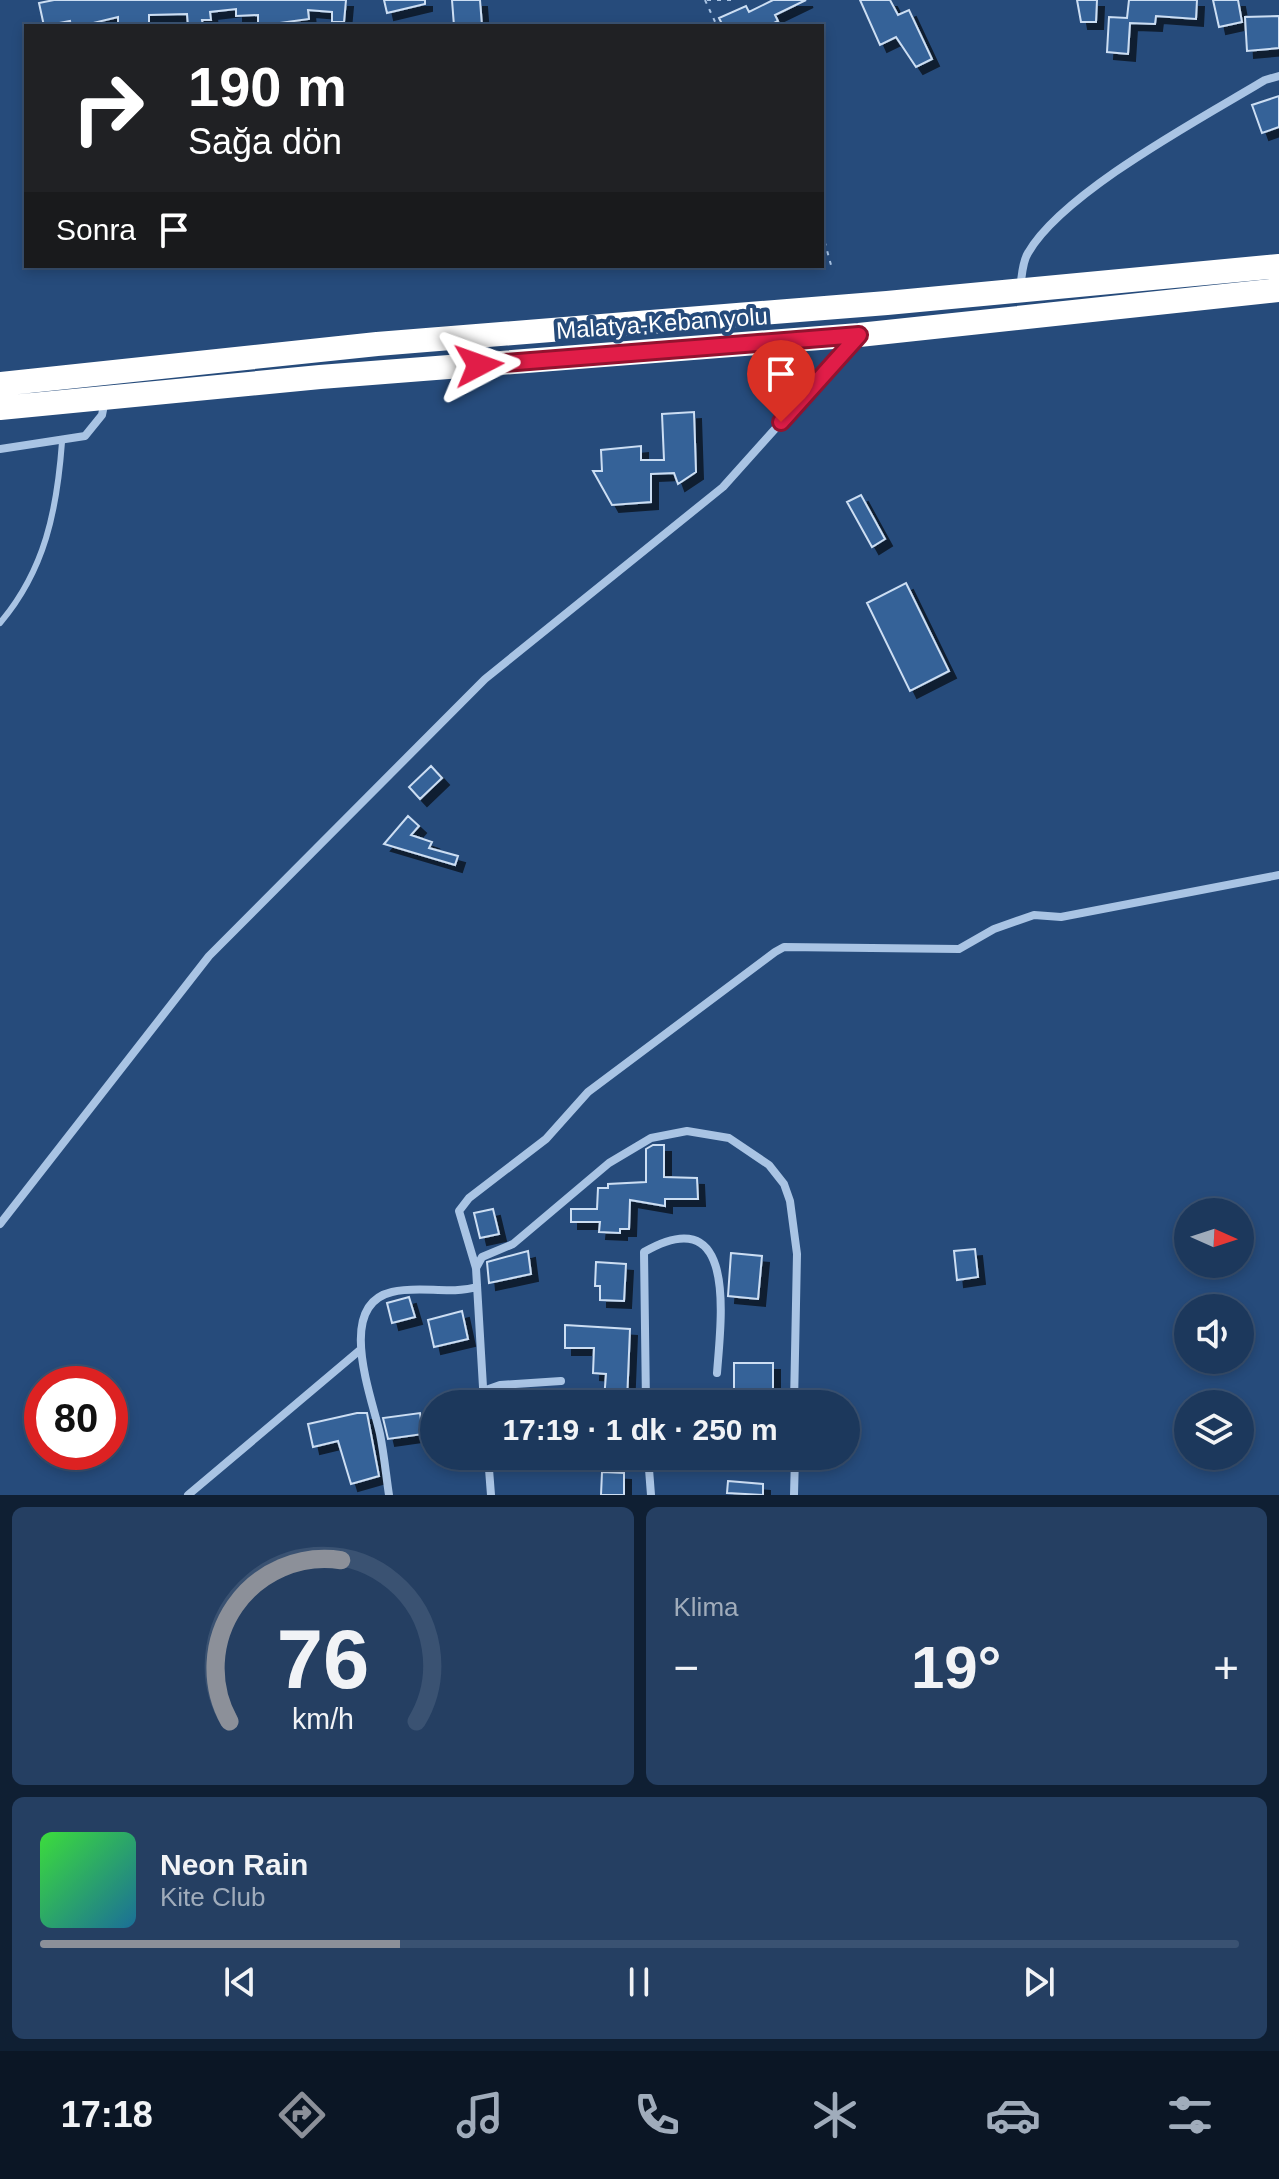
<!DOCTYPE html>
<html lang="tr">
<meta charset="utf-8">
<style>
:root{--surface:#1c385c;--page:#253f62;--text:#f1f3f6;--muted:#a0acbb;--line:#3a5272;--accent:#8c9099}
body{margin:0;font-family:Arial,sans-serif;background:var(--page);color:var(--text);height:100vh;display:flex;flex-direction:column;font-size:30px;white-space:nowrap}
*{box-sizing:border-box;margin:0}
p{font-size:26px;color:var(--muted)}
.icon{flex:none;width:44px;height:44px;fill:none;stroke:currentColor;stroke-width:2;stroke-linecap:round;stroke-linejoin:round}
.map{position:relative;height:1495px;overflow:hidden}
.panel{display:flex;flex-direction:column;gap:12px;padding:12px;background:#0f1f33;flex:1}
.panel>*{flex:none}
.top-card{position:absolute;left:24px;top:24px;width:800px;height:244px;border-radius:0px;box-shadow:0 4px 12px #0003,0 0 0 2px var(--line);background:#202124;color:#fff;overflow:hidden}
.needle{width:52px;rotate:93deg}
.tools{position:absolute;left:1174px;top:1198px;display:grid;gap:16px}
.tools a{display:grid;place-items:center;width:80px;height:80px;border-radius:50%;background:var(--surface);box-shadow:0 4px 12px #0003,0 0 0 2px var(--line);font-size:40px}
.speed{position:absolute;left:24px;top:1366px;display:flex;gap:16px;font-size:40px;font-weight:700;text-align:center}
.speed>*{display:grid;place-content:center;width:104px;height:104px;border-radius:50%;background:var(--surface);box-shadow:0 4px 12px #0003,0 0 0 2px var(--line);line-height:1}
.speed .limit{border:12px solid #d22;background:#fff;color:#111}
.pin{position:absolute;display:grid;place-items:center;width:68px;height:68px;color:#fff;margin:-82px -34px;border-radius:50% 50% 50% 0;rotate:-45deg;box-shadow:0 0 8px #0007}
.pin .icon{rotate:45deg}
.me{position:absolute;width:88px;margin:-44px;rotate:86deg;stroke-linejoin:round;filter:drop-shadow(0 0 6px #0008)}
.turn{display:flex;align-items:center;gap:28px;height:168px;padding:0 32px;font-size:36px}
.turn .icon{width:104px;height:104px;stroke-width:2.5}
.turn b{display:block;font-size:56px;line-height:68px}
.then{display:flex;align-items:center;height:76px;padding:0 32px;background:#0003;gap:16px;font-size:30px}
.big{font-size:60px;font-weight:700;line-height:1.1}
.panel .widget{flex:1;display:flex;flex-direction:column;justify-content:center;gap:12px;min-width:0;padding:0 28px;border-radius:12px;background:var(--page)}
.panel .dial{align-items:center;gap:0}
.dial svg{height:208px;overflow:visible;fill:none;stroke:var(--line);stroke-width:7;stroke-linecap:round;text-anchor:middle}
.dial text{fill:var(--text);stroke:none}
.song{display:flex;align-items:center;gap:24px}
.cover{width:96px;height:96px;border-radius:12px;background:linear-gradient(135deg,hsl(120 70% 55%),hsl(200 70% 35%))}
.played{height:8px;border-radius:4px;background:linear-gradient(90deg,var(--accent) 30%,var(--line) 30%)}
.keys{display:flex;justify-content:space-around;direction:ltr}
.heat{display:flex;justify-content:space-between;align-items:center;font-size:44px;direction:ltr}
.panel .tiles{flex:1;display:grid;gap:12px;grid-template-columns:1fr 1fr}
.widget:last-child{grid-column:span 2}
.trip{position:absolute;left:420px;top:1390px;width:440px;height:80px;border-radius:40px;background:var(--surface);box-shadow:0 4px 12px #0003,0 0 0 2px var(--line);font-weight:700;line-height:80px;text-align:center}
.tab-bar{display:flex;height:128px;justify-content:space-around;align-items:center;background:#0b1625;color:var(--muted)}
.tab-bar .icon{width:56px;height:56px}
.tab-bar .current{color:var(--accent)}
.tab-bar b{font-size:36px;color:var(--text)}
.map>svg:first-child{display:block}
</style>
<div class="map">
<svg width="1279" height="1495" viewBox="0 0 1279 1495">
<defs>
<filter id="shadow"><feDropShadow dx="7" dy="7" stdDeviation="0" flood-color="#0009"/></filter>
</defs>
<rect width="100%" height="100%" fill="#264b7b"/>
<!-- building -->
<path fill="#366298" stroke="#ccdef3" stroke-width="2" filter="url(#shadow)" d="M54 0H346L344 22H332V12L308 10 309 19 258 26V15L236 16V9L210 12 211 20H202L203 26H188L187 14 149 15V26H118V17L81 26H71L70 21 44 26 39 3Z
M384 0H425V4L387 13Z
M452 0H480L482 26H454Z
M773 0H806L775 15 778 21 768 26H723L719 18 746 6 749 12Z
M860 0H890L898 15 909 10 932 59 916 67 896 37 880 45Z
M1077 0H1097L1096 22H1081Z
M1129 0H1197L1196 19 1156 16 1155 24 1130 23 1128 54 1107 52 1109 17 1127 18Z
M1213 0H1238L1242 22 1219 27Z
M1279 16V48L1247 51 1245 17Z
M1279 96V127L1262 133 1252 105Z
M694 412 696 472 678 484 674 473 651 474V502L612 505 593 471H602L601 450 641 446V460H664L662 414Z
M861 495 885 539 872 547 847 502Z
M906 583 949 671 910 691 867 603Z
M431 766 442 778 420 799 409 787Z
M408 816 419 826 411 835 432 842 429 848 458 856 455 865 384 844Z
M653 1145H664V1177L697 1178 698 1199H665V1206L630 1200 629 1229H620V1233L599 1232 600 1222H571V1209H597L598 1188H608V1184L646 1182V1149Z
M493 1209 499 1234 480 1238 474 1213Z
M975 1249 978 1277 957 1280 954 1251Z
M528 1251 531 1274 489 1283 487 1262Z
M731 1253 762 1256 758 1299 728 1296Z
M596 1262 626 1264 624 1301 600 1300V1286H595Z
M409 1297 415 1317 392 1323 387 1303Z
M462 1311 468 1339 434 1347 428 1320Z
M565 1325 630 1329 627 1401 604 1400 606 1374 593 1373 594 1348H565Z
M734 1363H773V1396L734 1395Z
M357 1413H367L379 1476 351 1484 338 1441 313 1447 308 1424Z
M420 1413 423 1434 388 1439 383 1418Z
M602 1472 624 1473V1495H601Z
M728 1481 763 1484V1495L727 1493Z"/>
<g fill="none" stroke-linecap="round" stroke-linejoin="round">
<!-- path -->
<path stroke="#a9c4e4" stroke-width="2" stroke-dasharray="4 6" stroke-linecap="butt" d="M705 0 717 26
M707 0H733
M822 232 831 265"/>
<!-- lane -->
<path stroke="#a9c4e4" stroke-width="6" d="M0 623C45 570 57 510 62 442"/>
<!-- street -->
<path stroke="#a9c4e4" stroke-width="8" d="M1020 288C1022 277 1022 262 1028 253 1063 192 1202 118 1265 80L1279 76
M0 449 85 436 102 415 105 400
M0 1224 209 956 485 679 723 487 853 342
M476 1268 482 1257 513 1244 609 1163 651 1138 687 1131 729 1138 769 1165 784 1184 790 1201 797 1254 794 1404
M483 1391 500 1385 561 1381
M484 1404 476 1268 459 1211 469 1198 546 1139 588 1092 775 952 784 947 959 949 994 929 1034 915 1061 917 1279 875
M646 1404 644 1252C738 1198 721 1319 717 1373
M488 1456 491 1495
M648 1456 651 1495
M188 1495 360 1350
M389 1495C386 1475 384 1454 380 1434 372 1397 335 1305 392 1292 420 1285 449 1295 477 1287
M794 1495 795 1456"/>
<!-- highway -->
<path stroke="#fff" stroke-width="24" d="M0 384 377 344 887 303 1279 266
M0 408 320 377 859 335 1279 290"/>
</g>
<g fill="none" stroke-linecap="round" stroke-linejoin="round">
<defs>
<path id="route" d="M479 365 859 335 781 422"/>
</defs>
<!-- route casing -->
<use href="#route" stroke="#92132f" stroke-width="20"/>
<!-- route -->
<use href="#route" stroke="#e11d48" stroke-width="14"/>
</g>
<g text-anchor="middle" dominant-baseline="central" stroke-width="8" stroke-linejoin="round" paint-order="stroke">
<!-- street labels -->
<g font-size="24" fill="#fff" stroke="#264b7b">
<text transform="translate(662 323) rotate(-4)">Malatya-Keban yolu</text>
</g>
</g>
</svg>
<div class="tools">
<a><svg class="needle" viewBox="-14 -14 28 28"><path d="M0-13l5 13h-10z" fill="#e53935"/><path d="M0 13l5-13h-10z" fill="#a0acbb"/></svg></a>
<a><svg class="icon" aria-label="sound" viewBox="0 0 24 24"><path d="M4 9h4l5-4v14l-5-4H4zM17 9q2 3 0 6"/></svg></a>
<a><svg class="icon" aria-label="layers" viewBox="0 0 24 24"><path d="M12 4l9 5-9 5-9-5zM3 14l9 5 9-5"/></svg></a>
</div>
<div class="speed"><div class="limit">80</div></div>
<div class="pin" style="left:781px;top:422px;background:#d93025"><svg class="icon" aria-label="arrive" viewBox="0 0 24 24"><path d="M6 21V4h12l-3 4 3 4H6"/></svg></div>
<svg class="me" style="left:479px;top:365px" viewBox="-20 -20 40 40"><path d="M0-17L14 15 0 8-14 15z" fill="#e11d48" stroke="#fff" stroke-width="4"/></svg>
<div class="trip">17:19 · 1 dk · 250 m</div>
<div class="top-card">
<div class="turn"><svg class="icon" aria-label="right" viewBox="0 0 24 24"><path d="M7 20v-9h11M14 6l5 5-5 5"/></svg><div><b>190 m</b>Sağa dön</div></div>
<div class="then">Sonra<svg class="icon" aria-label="arrive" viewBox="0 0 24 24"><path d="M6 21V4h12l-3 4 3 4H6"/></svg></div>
</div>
</div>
<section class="panel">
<div class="tiles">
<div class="widget dial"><svg viewBox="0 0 100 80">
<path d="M14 69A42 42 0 1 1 86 69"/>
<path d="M14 69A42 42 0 0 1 57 7" stroke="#8c9099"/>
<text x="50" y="56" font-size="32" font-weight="700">76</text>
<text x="50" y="72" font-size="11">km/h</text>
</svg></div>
<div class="widget"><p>Klima</p>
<div class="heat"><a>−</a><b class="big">19°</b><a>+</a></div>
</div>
<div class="widget">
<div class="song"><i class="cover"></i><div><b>Neon Rain</b><p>Kite Club</p></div></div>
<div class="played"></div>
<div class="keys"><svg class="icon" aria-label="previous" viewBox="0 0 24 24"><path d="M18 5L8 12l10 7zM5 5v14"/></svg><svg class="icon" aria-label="pause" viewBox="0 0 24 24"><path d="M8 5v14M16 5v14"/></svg><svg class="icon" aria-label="next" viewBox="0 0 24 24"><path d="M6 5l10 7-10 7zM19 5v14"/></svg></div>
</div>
</div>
</section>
<nav class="tab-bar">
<b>17:18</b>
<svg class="icon current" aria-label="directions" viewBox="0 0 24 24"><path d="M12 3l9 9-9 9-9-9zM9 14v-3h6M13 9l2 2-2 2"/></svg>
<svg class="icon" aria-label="music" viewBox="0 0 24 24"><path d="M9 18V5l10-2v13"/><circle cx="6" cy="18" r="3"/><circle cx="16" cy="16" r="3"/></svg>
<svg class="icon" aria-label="phone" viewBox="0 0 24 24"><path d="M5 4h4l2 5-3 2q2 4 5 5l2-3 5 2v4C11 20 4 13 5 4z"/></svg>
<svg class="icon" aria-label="climate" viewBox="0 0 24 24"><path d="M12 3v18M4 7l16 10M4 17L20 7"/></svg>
<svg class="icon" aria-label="car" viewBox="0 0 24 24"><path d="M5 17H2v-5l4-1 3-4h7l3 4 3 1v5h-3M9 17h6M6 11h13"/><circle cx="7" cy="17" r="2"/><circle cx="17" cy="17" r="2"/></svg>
<svg class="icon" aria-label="filters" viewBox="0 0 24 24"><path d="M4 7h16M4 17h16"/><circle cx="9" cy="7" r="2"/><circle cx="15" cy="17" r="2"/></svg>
</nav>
